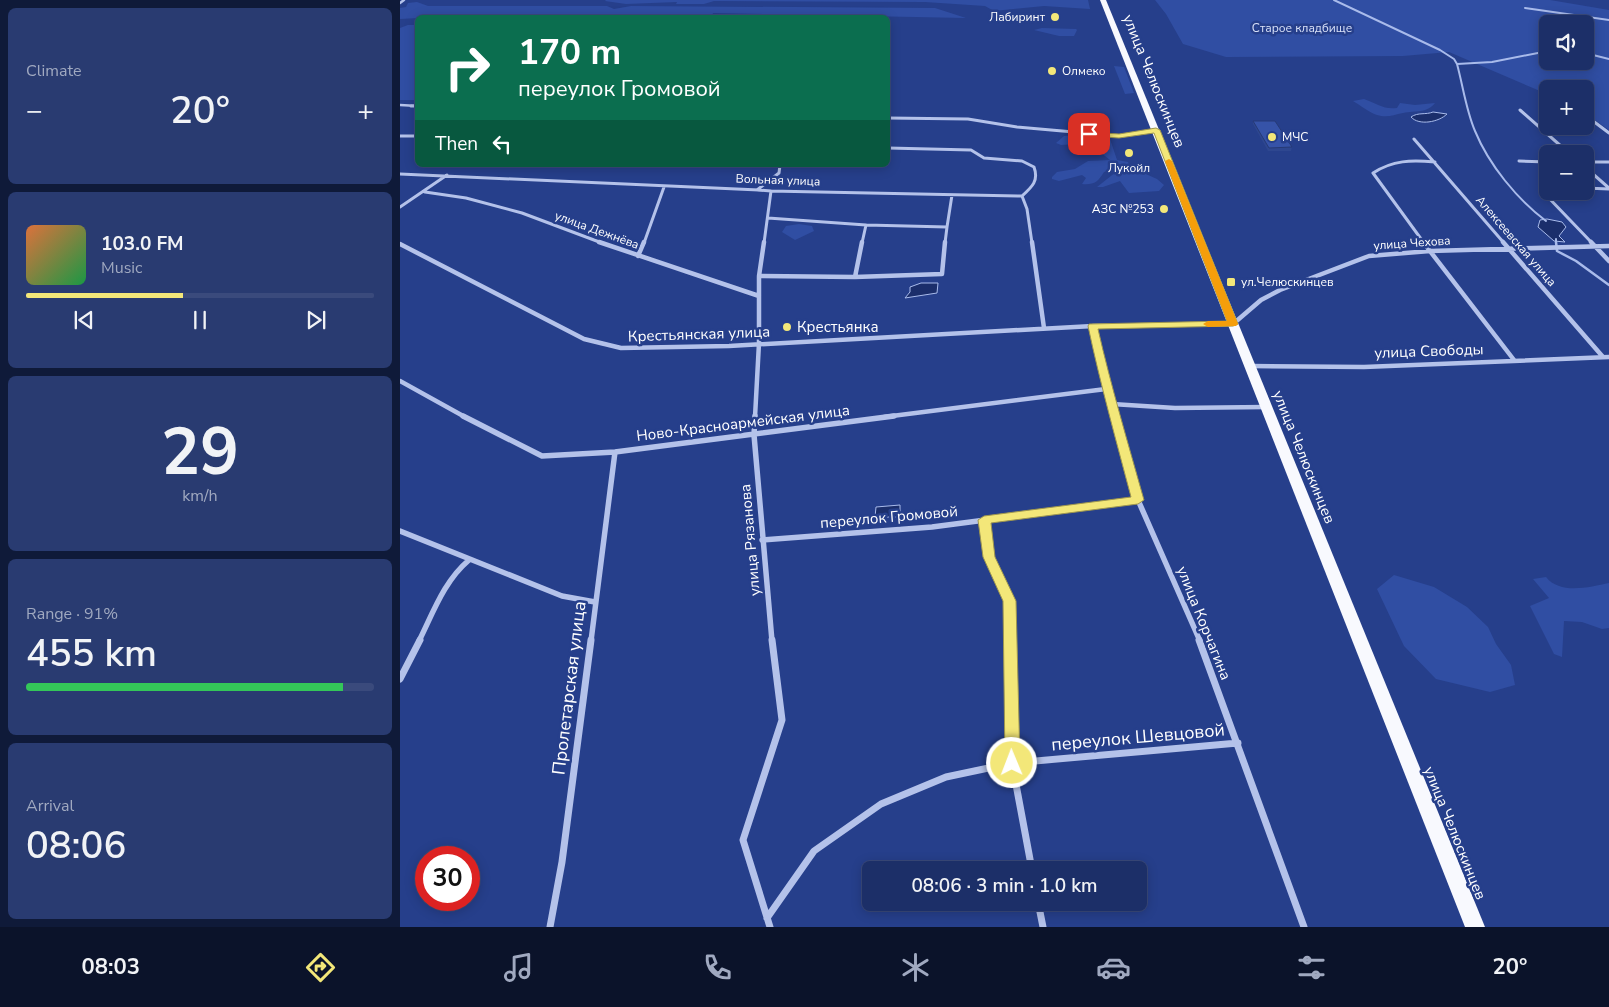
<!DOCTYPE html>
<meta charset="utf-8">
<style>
:root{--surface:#1c2f68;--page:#293b71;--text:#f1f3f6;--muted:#a0a9c0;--line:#3a4a7c;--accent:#f3e779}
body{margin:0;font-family:"Nunito Sans",sans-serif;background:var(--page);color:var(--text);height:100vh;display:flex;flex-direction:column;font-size:19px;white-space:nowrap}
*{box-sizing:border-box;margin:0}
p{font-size:16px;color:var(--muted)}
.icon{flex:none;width:28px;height:28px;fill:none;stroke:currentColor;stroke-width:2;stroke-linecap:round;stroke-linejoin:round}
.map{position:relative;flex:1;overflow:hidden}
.sheet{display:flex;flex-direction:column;gap:8px;padding:8px;background:#0f1a39;width:400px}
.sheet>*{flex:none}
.top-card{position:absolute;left:15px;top:15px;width:475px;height:152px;border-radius:8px;box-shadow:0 2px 12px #0003,0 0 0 1px var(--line);background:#0b6e4f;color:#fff;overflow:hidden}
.fabs{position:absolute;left:1139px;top:15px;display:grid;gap:10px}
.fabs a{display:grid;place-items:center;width:55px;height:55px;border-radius:8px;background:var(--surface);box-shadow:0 2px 12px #0003,0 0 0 1px var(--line);font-size:25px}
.speed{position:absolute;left:15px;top:846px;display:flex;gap:10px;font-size:25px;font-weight:700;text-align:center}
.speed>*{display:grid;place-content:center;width:65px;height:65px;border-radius:50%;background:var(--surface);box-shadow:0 2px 12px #0003,0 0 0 1px var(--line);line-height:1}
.speed .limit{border:8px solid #d22;background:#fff;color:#111}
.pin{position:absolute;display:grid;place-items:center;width:42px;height:42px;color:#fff;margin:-21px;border-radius:10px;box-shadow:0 2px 8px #0006}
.me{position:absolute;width:55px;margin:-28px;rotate:359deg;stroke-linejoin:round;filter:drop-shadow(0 0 4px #0008)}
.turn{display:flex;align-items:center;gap:18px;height:105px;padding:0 20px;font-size:22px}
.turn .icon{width:65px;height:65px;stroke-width:2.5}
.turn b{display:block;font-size:35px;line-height:42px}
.then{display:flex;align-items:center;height:48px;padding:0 20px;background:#0003;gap:10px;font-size:19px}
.big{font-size:38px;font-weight:600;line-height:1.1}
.sheet .card{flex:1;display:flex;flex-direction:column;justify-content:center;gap:8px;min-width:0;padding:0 18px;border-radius:8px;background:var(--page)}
.sheet .dial{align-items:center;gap:0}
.dial b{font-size:65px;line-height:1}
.song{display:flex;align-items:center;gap:15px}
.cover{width:60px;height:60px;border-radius:8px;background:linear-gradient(135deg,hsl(20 70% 55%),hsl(140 70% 35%))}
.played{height:5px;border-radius:2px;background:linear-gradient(90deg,var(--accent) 45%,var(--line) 45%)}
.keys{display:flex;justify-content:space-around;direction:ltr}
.heat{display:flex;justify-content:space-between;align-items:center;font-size:28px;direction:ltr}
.charge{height:8px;border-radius:4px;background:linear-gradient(90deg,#34c759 91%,var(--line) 0)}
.trip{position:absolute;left:462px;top:861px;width:285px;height:50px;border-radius:8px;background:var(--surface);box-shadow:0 2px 12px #0003,0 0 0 1px var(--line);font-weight:600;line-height:50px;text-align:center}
.tabs{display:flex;height:80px;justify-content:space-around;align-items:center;background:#0b132a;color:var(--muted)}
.tabs .icon{width:35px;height:35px}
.tabs .active{color:var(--accent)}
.tabs b{font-size:22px;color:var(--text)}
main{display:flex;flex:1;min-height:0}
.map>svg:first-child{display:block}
</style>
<main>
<section class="sheet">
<div class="card"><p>Climate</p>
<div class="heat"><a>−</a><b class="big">20°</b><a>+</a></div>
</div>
<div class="card">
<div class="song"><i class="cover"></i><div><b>103.0 FM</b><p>Music</p></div></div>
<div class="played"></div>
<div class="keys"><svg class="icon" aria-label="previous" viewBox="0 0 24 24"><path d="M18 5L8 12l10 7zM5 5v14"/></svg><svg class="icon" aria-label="pause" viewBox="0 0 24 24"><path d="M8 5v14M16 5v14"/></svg><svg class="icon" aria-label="next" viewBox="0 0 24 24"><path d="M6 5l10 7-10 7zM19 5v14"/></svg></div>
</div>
<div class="card dial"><b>29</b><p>km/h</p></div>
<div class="card"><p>Range · 91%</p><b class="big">455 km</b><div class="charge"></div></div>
<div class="card"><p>Arrival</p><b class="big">08:06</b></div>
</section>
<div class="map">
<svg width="1209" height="927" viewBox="0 0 1209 927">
<rect width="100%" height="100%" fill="#263f8b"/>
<!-- green -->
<path fill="#304ea3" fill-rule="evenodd" d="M206 0H688L690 9 644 6 594 11 585 6 525 2 314 1 304 4H276L277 2 226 4 205 1Z
M755 0H1150L1209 10V130L1185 113V89H1148L1147 94 1049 52 1003 56 826 57 783 44 766 14ZM1148 24H1185V61H1148Z
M17 2 28 6H207L214 9 231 6 535 8 566 18 313 13 311 18H18L0 19V8L6 7 8 3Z
M8 25H17V100H0V28Z
M642 28 676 29 677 30 674 36H659L634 30Z
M714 66 724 67 734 93 725 94Z
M964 99C976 103 984 110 997 108L1000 103 1015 105 1035 103C1026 114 1016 110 1003 113 993 115 987 118 977 115 970 113 960 105 953 101Z
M677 135 710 139 717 160 728 162 730 167 757 179 764 185 759 191 729 193 720 181 703 187H697L716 172 715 169 704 172C698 182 694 185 682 184L686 178 682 175 659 181 652 179V177L657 172 675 169 688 161 710 160 700 152 705 144 703 142 661 145 656 143 664 136Z
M399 224 412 226 414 231 395 240 382 232 386 226Z
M994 575 1034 587 1067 607 1088 627 1096 644 1111 665 1115 685 1090 692 1036 679 1004 646 977 589Z
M1146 577C1160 595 1190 587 1209 583V628L1202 629 1182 622 1164 621 1162 657 1154 654 1130 606 1149 598 1133 579Z"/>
<!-- water -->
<path fill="#1b2e6b" stroke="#a9bbeb" d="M1033 112 1047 114C1039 122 1019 126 1011 117 1018 112 1026 115 1033 112Z
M1147 219 1162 222 1166 227 1159 236 1165 242 1154 241 1138 227 1140 220Z
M521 283H538L537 293 505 298 510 292V287Z
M500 505V517H475L476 507Z"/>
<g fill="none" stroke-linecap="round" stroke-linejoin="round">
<!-- stream-far1 -->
<path stroke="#a9bbeb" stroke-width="2" d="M934 0 1040 50 1054 59 1057 64C1063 86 1066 110 1075 131 1089 165 1117 199 1146 221
M1125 8 1209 20
M1185 53 1209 59
M1057 64 1092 62 1148 51
M1156 239V243"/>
<!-- stream -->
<path stroke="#a9bbeb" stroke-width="2.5" d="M1156 242 1157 251 1176 261 1209 285"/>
<!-- street-far4 -->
<path stroke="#b4c2ea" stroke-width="2.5" d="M0 3 4 0
M0 105 18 106"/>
<!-- street-far3 -->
<path stroke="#b4c2ea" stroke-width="3" d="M11 106H18
M1120 110 1170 154
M1185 115 1209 133
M488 118 568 119 617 127 719 136 756 130
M0 136H18
M1014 139 1104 243
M488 148 571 150 584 158 622 161 634 167C639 181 632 187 622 196
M1119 161 1148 162
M1185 162H1209
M1185 167 1209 188
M0 174 359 190
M1185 188 1209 189
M357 190 371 191 364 243
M357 190 379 173 380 165
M1148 190 1145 191V194L1192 243
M370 191 622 196 627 209 632 243
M25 192 66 198 122 213 202 243
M0 207 47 175
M368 218 466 225 547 227 545 243
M547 227 552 195
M244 243 264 187
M462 243 466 225
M1024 243 973 173C993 160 1011 160 1035 162"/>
<!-- street-far2 -->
<path stroke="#b4c2ea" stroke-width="4.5" d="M199 242 359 296
M632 242 644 328
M1023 242 1114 360
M1103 242 1203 357
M1191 242 1209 261
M0 244 184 339 221 348 329 346 693 326 833 324 861 300 880 290 969 256 1030 251 1209 246
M238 256 244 242
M359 276 455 277 462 242
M455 277 542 274 545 242
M693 326 706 389 716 417
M851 366 964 367 1209 357
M0 381 65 417
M712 404 775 408 866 407
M355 417 359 343V276L364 242
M484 417 706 389"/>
<!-- street-far1 -->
<path stroke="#b4c2ea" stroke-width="5.5" d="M63 416 142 456 215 452 494 416
M355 416 354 435 372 641
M715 416 738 500 800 641
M584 520 589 557 610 601V641
M0 531 162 596 195 602
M362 540 532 527 738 500
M19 641C33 613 44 581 69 560
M191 641 215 452"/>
<!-- street -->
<path stroke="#b4c2ea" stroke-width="7" d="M610 640 612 763 632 870
M799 640 904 927
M0 679 20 640
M638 902 643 927
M367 918 414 851 481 804 546 777 612 763 838 743
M150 927 162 862 191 640
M370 927 343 840 382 720 372 640"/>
<!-- primary -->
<path fill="#f8f9fe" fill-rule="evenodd" d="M700 0H706L1085 927H1065Z"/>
</g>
<!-- wall -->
<path fill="#2e4790" d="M853 121 892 147 891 151H868L853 124Z"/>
<!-- building -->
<path fill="#3653a8" stroke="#263a76" d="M853 121H875L892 147 869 148Z"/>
<!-- route -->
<path fill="#f3e779" stroke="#9e964f" d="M756 128 760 130 838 324 833 326 698 329C711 386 728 443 744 500L738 504 591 523 595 557 616 601 620 763 618 768 612 770 607 768 605 763 603 601 583 557 578 520 584 516 731 497C716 440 700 383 688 326L689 324 827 321 754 133 719 138 689 136 686 134 689 132 719 134Z"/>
<!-- slow -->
<path fill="#f59e0b" d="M769 159 772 161 838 324 836 326 808 327 803 324 808 321H827L765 161Z"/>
<!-- markers -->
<g fill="#f3e779" stroke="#263f8b" stroke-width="2">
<circle cx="655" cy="17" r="5"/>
<circle cx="652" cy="71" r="5"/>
<circle cx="872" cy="137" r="5"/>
<circle cx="729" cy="153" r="5"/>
<circle cx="764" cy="209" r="5"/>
<rect x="826" y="277" width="10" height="10" rx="2.5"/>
<circle cx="387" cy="327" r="5"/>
</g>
<g text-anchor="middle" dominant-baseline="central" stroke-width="5" stroke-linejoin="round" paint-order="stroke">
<!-- far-poi labels -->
<g font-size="12" fill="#fff" stroke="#263f8b" text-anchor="start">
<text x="645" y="17" text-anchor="end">Лабиринт</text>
<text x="662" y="71">Олмеко</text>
<text x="882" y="137">МЧС</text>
<text x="729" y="168" text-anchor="middle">Лукойл</text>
<text x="754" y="209" text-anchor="end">АЗС №253</text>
<text x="841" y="282">ул.Челюскинцев</text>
</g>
<!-- far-park labels -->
<g font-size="12" fill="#d9e1f8" stroke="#263f8b">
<text x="902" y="28">Старое кладбище</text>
</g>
<!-- far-street labels -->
<g font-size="12" fill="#fff" stroke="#263f8b">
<text transform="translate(378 180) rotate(2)">Вольная улица</text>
<text transform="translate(197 230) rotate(20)">улица Дежнёва</text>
<text transform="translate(1116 241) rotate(49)">Алексеевская улица</text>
<text transform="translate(1012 243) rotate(-4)">улица Чехова</text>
</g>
<!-- street labels -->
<g font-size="15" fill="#fff" stroke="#263f8b">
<text transform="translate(754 81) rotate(68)">улица Челюскинцев</text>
<text transform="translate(299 334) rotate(-2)">Крестьянская улица</text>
<text transform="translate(1029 351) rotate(-2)">улица Свободы</text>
<text transform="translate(343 423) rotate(-7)">Ново-Красноармейская улица</text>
<text transform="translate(904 457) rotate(68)">улица Челюскинцев</text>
<text transform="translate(489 517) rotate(-5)">переулок Громовой</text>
<text transform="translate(350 540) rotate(-95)">улица Рязанова</text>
<text transform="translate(804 623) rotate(68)">улица Корчагина</text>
<text transform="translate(1055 833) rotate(68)">улица Челюскинцев</text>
</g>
<!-- poi labels -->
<g font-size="15" fill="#fff" stroke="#263f8b" text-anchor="start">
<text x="397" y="327">Крестьянка</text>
</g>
<!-- near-street labels -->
<g font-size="18" fill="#fff" stroke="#263f8b">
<text transform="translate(169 688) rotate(-83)">Пролетарская улица</text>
<text transform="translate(738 737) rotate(-5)">переулок Шевцовой</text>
</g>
</g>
</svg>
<div class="fabs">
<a><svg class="icon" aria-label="sound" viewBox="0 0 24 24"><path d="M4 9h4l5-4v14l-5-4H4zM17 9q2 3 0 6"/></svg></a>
<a>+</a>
<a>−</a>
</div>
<div class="speed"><div class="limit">30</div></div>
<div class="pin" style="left:689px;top:134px;background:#d93025"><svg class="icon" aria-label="arrive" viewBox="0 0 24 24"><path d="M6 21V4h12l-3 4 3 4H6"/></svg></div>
<svg class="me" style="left:612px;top:763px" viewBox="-20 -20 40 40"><circle r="17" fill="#f3e779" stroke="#fff" stroke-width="3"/><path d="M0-11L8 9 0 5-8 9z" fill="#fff"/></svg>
<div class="trip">08:06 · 3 min · 1.0 km</div>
<div class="top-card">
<div class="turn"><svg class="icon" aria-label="right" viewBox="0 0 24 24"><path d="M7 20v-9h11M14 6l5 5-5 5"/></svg><div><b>170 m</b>переулок Громовой</div></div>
<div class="then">Then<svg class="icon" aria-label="left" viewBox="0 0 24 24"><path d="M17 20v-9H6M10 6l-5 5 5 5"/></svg></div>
</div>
</div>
</main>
<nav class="tabs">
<b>08:03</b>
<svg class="icon active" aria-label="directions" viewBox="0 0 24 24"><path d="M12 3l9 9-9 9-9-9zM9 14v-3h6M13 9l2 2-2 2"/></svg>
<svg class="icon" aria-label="music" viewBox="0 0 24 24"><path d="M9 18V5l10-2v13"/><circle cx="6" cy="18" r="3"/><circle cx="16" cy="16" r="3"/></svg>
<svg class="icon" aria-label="phone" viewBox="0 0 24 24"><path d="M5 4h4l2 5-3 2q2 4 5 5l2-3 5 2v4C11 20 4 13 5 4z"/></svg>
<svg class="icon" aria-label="climate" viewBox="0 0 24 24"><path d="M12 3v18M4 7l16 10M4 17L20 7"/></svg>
<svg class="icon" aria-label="car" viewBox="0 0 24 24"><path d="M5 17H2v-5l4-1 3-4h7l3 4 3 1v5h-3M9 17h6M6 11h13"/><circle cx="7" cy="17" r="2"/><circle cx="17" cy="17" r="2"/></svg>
<svg class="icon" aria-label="filters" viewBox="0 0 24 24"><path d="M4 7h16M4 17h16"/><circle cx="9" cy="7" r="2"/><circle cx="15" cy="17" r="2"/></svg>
<b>20°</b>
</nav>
